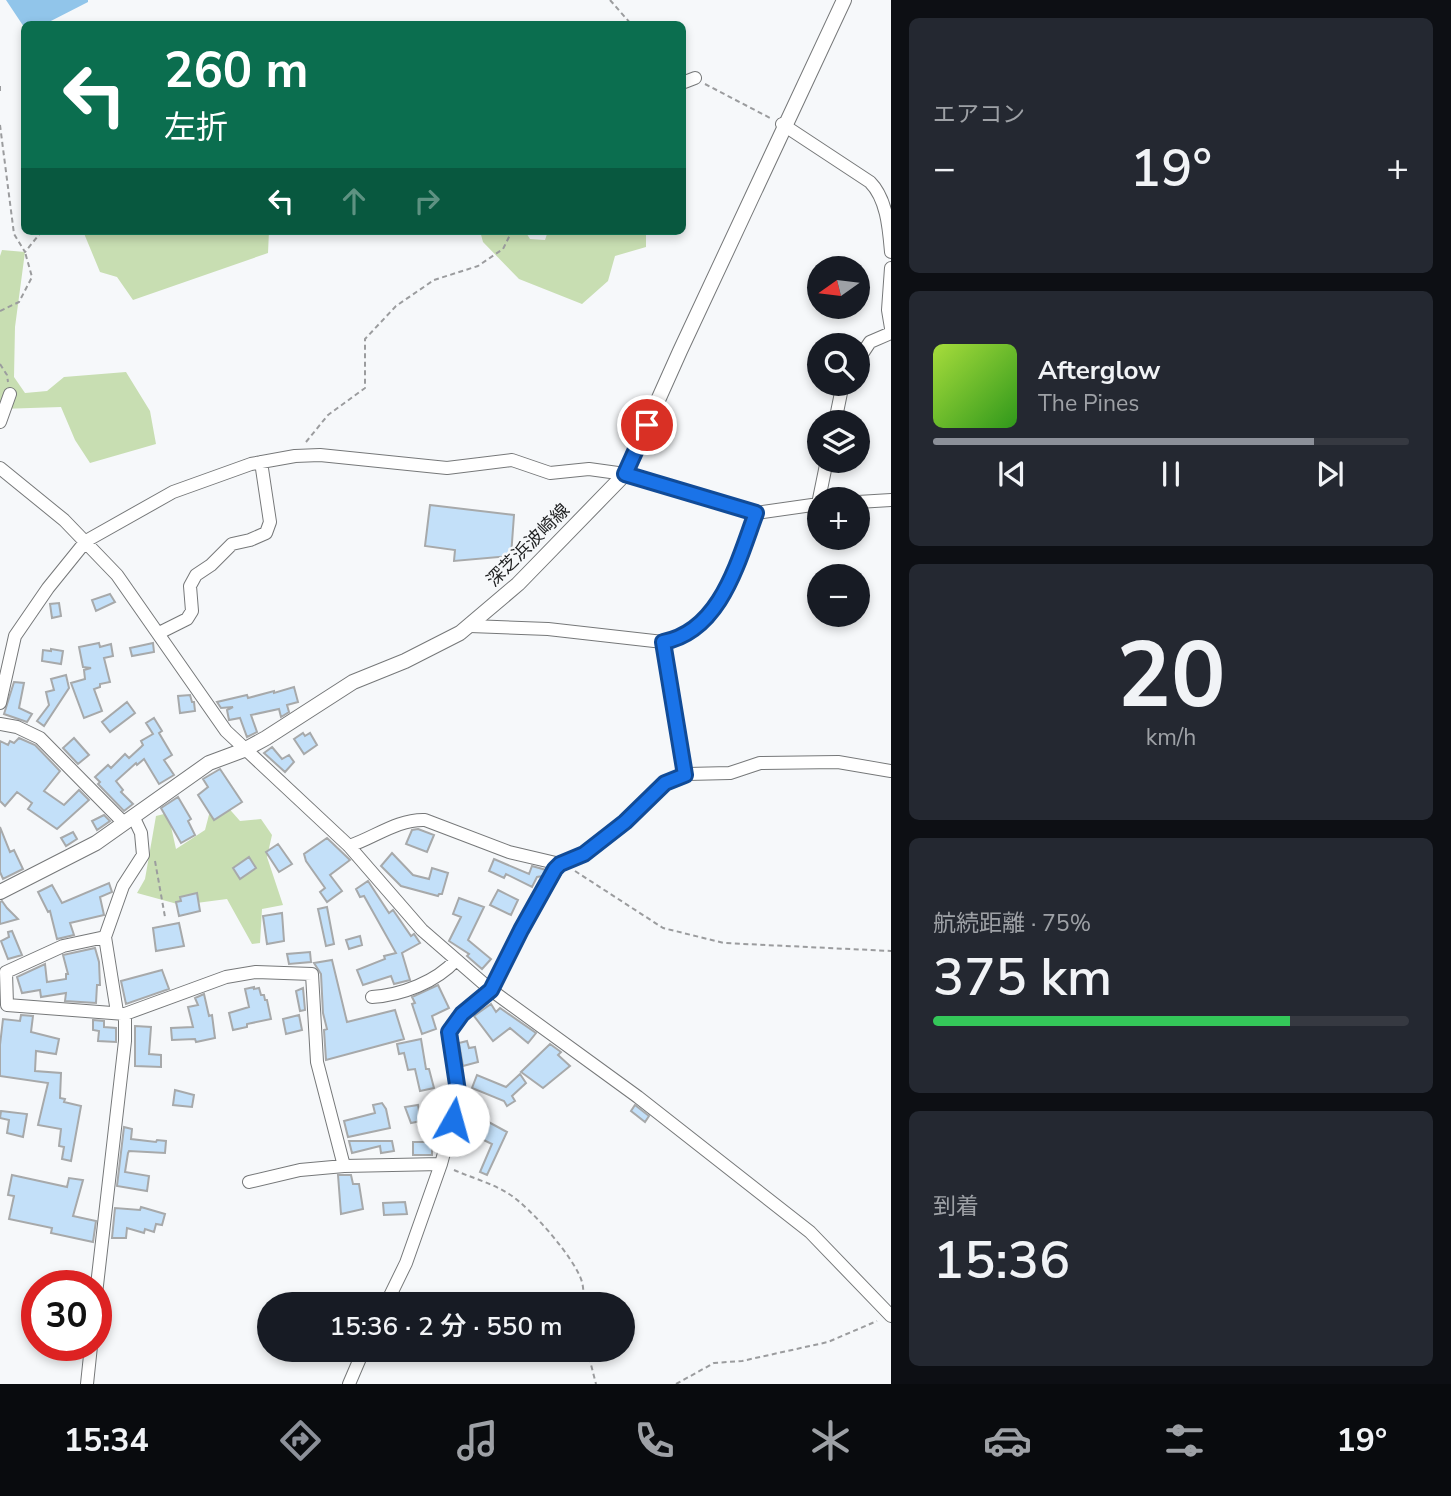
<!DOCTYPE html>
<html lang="ja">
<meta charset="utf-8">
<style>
:root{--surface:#171b24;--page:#242831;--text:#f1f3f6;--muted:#9ea1a6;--line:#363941;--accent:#8c9099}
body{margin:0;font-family:"Nunito Sans","Noto Sans JP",sans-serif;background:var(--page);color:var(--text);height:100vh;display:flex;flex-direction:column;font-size:26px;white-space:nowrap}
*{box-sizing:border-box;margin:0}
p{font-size:23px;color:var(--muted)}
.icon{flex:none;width:38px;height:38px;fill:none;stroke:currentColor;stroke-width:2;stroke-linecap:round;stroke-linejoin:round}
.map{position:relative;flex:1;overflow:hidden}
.details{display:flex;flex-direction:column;gap:18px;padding:18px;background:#0d0f14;width:560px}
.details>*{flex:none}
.banner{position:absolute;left:21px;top:21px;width:665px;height:214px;border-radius:10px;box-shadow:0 4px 10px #0003;background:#0b6e4f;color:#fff;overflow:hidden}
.needle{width:46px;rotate:256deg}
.buttons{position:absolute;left:807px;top:256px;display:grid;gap:14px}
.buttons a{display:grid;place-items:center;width:63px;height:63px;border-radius:50%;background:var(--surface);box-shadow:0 4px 10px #0003;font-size:35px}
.speed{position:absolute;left:21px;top:1270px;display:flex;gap:14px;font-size:35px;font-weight:700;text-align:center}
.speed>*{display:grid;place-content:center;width:91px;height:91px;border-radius:50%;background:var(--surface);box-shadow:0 4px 10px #0003;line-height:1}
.speed .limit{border:10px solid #d22;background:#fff;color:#111}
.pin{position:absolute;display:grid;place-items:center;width:60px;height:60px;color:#fff;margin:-30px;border:4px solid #fff;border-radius:50%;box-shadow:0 2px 7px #0007}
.me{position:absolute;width:77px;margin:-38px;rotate:7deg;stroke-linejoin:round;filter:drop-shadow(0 0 5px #0008)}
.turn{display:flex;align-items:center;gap:24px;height:147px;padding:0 28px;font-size:32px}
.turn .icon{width:91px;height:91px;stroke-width:2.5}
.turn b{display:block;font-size:49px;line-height:60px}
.lanes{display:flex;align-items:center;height:66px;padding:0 28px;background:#0003;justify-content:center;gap:35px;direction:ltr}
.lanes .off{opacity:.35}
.big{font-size:52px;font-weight:600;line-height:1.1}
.details .widget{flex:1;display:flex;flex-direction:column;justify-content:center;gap:10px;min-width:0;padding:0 24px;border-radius:10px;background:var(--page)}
.details .dial{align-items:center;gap:0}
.dial b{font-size:91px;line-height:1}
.song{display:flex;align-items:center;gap:21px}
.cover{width:84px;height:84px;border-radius:10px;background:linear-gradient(135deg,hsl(80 70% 55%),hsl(110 70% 35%))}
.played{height:7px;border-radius:4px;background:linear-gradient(90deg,var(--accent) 80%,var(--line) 80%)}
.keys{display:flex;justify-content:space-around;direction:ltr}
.heat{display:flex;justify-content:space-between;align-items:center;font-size:38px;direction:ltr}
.charge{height:10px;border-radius:5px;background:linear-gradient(90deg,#34c759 75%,var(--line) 0)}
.trip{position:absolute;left:257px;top:1292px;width:378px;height:70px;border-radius:35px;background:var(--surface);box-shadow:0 4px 10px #0003;font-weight:600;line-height:70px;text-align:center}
.tabs{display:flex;height:112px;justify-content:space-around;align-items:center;background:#090b0e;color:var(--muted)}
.tabs .icon{width:49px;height:49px}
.tabs .on{color:var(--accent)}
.tabs b{font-size:32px;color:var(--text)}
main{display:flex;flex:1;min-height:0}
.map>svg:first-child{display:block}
</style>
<main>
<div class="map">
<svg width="891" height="1384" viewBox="0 0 891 1384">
<rect width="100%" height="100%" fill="#f6f8fa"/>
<!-- green -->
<path fill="#c8deb2" d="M83 231H269L268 253 133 300 117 277 100 272Z
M480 231H525L530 239 545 240 548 231H646V247L615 256 608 281 582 304 519 279 483 242Z
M2 250 25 252 15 327 14 377 25 393 47 391 64 377 126 372 150 411 156 444 90 463 75 440 61 407 0 409V256Z
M225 804 240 821 261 819 272 835 267 857 283 905 262 909 260 943 252 944 227 899 181 905 137 893 145 879 156 816 168 813 176 849 205 830 211 807Z"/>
<!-- water -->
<path fill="#91c5ea" d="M6 0H88V2L45 24H24V27Z"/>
<!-- building -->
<path fill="#c3e0f9" stroke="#a7a9aa" stroke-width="2" d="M430 505 514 515 511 556 454 561 455 550 425 546Z
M110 594 115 602 96 611 92 600Z
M59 603 61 616 52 618 50 604Z
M99 643 100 647 111 644 113 656 104 658 110 682 100 684V687L94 689 102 711 84 718 71 683 85 679 84 670 91 668 83 667 79 647Z
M153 643 154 652 132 656 130 648Z
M51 649 63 651 61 664 42 661 43 650 51 651Z
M66 675 69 688 44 726 37 721 49 705 46 692 54 690 51 679Z
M14 682 24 683 19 708 32 714 27 722 4 714Z
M294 687 298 702 287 705 289 712 281 717 279 709 251 715 257 732 247 737 240 718 229 720 227 710 233 707 221 708 217 702 247 695 248 698 274 691V693Z
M190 695 192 702H194L195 711 180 713 178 696Z
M127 702 135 713 110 732 102 722Z
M154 718 162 731 159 733 172 755 164 760 174 775 159 784 144 759 137 765 136 763 116 781 123 790 121 792 133 804 124 811 98 784 100 782 95 777 108 765 111 768 125 754 129 758 141 747 143 745 141 741 153 734 146 723Z
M303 733 305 736 310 733 317 745 304 754 294 739Z
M19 738 35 745 60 771 44 791 64 805 79 790 89 800 57 829 28 809 32 803 17 792 5 806 0 801V741L8 745 10 741 14 743Z
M74 738 89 755 78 764 63 748Z
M272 747 282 759 289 755 294 762 285 772 264 753Z
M220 769 242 802 214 820 198 795 208 787 203 779Z
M178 797 191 819 188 821 195 835 181 843 161 808Z
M104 815 110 821 97 830 92 821Z
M0 827 10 852 14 850 23 869 3 879 0 872Z
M418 829 434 835 427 852 406 844 412 830Z
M73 832 77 839 66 846 61 838Z
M327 838 350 860 330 875 342 891 327 902 320 892 325 888 306 861 304 854Z
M278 844 292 864 279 872 266 852Z
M392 853 413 875 429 879 432 868 448 873 442 894H439L438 896 401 886 381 866Z
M249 857 256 868 240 879 233 868Z
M494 859 529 874 532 866 546 870 543 876 537 877 532 887 506 874 504 878 489 871Z
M368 881 389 913 393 910 411 936 414 934 420 943 402 953 410 980 394 984 391 976 363 985 357 970 385 959 384 956 396 953 364 896 360 897 356 889Z
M109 883 112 892 100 897 104 915 70 923 74 935 57 939 50 911 48 912 38 892 52 885 62 903Z
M498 890 518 900 511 915 490 905Z
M197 893 200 911 179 916 176 902 181 901 180 897Z
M459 898 484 907 468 940 491 959 482 969 467 956 469 954 449 941 461 917 453 914Z
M2 901 7 908 18 919 0 924V902Z
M327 907 334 944 326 946 318 909Z
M282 913 284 941 267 944 263 916Z
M179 923 184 946 156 951 153 928Z
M12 931 22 955 8 959 1 941 9 937 8 932Z
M360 936 362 945 349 949 346 940Z
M95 948 99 962 100 985H97L96 1003 65 1001 66 993 41 997 40 990 22 993 17 977 45 964 47 982 66 979V974H68L63 955Z
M310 952 311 962 289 964 287 954Z
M332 960 347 1022 395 1010 404 1039 326 1060 324 1030 327 1029 323 1013 321 974 314 963Z
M162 970 169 989 126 1004 121 981Z
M438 985 449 1008 432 1016 436 1029 422 1034 412 1004 415 1003 412 997Z
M254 987V989L259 988 261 995H264L265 1000H267L271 1019 247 1024V1027L233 1030 229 1013 249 1007 245 989Z
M303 988 305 1010 300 1011 296 991Z
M204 994 209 1016 212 1015 215 1038 196 1042 195 1039 172 1040 171 1028 193 1027 188 1007 198 1005 195 998Z
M491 1004 496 1012 500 1008 536 1033 528 1043 510 1028 493 1041 474 1016Z
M21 1015 33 1016 31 1032 59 1039 56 1054 36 1051 35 1071 61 1073 60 1098 65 1099 64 1102 81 1106 71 1161 62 1159 64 1147 59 1146 61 1129 38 1125 48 1083 0 1076V1045L3 1019 20 1021Z
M299 1015 302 1030 286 1034 283 1019Z
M93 1020 104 1021V1027L116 1028V1042L98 1041 99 1031 93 1030Z
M135 1026 151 1027 149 1054 161 1055V1067L135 1066Z
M421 1039 426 1069H429L434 1088 420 1091 415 1069 408 1070 404 1053 399 1054 397 1044Z
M467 1041 469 1048 475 1047 478 1062 463 1066 459 1043Z
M550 1044 561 1052 558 1055 570 1066 543 1088 521 1072Z
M520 1074 526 1083 512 1096 515 1101 507 1106 504 1101 472 1088 477 1075 506 1087Z
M175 1090 194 1095 192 1107 173 1105Z
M382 1103 386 1109 390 1128 348 1137 344 1121 375 1113 373 1105Z
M418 1105 421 1121 411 1123 405 1107Z
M635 1105 649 1116 645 1122 631 1111Z
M1 1111 27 1114 23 1137 7 1133 9 1120 0 1118Z
M483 1119 507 1132 487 1175 480 1172 492 1144 469 1133 474 1123 480 1126Z
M124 1127 132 1129 131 1139 156 1142 157 1140 166 1141 165 1153 129 1151 128 1153 125 1172 149 1176 147 1191 117 1186Z
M349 1141H392L394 1151 381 1153 380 1146 352 1153Z
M413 1142H432V1155H413Z
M12 1175 67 1187 69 1178 83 1180 73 1216 96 1221 93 1242 51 1233 52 1228 9 1219 14 1196 8 1195Z
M338 1175H351L353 1184H359L363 1209 341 1214Z
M405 1202 407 1214 384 1215 383 1203Z
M141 1207 165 1214 162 1225 156 1224 154 1232 145 1229 144 1233 127 1228 126 1238H112L115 1208 140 1210Z"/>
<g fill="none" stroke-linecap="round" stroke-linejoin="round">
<defs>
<path id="minor" d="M682 83 695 78
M782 124 870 182C887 199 889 229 891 252
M891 268 888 310 891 328
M858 360 870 342 891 333
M0 422 10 394
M835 422 843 383
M0 468 64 520 117 575 226 731 349 846 422 930 491 990 638 1097 810 1232 891 1316
M858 502 891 500
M818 504 827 460
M470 626 548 629 663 642C721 632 739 561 756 513
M159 633 187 619 192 611 190 586 196 575 211 565 232 544 250 540 266 533 270 522 261 462
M663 642 685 774
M0 703 15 636 48 588 86 541 173 492 251 464 295 456 320 455 447 468 512 460 550 473 589 469 625 474 756 513 819 504
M0 724 17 727 40 738 123 822
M349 846C374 838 397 819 425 820L509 852 560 864
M105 937 123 886 143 855 141 833 133 816
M372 997C402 995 436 982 456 960
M117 1012 105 937 63 946 6 972 7 1005 125 1014 226 977 256 972 312 974 317 1062 344 1166 441 1164
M249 1182 300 1170 344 1166
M96 1294 125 1041V1014
M386 1304 406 1263 441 1164 459 1098 449 1032 462 1014 491 990 521 930 560 864 584 854 625 822 665 783 687 774 730 773 760 763 838 762 891 771
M87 1384 91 1346
M349 1384 364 1349"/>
<path id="major" d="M0 892 96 843 209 763 244 750 266 738 353 682 405 661 460 633 518 584 625 474 680 351 844 0"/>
</defs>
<!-- minor casing -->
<use href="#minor" stroke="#767879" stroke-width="14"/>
<!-- major casing -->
<use href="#major" stroke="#767879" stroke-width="16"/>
<!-- path -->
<path stroke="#9b9c9e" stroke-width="2" stroke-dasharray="5 3.5" stroke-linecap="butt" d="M610 0 631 24
M705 84 772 119
M0 86V92
M0 125 14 234 25 252 42 231
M0 311 19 302 32 277 25 252
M0 364 7 375 8 382
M306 442 328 415 365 388V339L396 306 434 280 478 266 503 249 512 231
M155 861 165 917
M575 871 663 928 724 943 891 951
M454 1170C472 1178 492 1183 509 1194 530 1207 575 1258 582 1282 584 1289 583 1297 584 1304
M587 1349 596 1384
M676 1384 714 1363 742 1361 828 1342 877 1321"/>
<!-- minor -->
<use href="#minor" stroke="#fff" stroke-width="12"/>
<!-- major -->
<use href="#major" stroke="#fff" stroke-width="14"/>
</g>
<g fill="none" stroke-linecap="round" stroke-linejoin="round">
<defs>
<path id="route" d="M453 1120 459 1098 449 1032 462 1014 491 990 521 930 555 869 560 864 584 854 625 822 665 783 685 775 663 642C721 631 738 561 756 513L625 474 647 425"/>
</defs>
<!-- route casing -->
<use href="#route" stroke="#114b97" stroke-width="18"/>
<!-- route -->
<use href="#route" stroke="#1a73e8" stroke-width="12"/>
</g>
<g text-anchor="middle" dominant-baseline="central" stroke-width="5" stroke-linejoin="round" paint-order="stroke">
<!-- street labels -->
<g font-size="18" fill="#1f2021" stroke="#f6f8fa">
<text transform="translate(528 545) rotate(-45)">深芝浜波崎線</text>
</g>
</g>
</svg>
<div class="buttons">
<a><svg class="needle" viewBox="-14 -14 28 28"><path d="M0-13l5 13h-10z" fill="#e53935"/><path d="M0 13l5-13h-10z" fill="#9ea1a6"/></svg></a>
<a><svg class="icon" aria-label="search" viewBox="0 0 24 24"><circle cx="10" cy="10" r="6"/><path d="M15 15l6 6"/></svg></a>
<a><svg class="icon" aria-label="layers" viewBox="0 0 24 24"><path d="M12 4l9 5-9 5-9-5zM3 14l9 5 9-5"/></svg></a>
<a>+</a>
<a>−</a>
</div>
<div class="speed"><div class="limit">30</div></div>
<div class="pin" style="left:647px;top:425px;background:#d93025"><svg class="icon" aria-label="arrive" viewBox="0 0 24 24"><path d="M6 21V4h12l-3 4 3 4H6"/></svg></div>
<svg class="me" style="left:453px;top:1120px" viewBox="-20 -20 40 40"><circle r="19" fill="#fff"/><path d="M0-13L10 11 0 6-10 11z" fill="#1a73e8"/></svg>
<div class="trip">15:36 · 2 分 · 550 m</div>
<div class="banner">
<div class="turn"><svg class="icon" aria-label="left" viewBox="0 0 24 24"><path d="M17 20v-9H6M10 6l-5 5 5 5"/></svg><div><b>260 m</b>左折</div></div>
<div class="lanes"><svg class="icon" aria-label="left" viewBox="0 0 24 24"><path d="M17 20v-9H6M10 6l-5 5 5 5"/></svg><svg class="icon off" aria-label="ahead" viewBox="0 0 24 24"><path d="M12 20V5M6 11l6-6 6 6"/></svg><svg class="icon off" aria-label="right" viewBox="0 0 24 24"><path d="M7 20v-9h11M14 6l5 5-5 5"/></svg></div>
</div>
</div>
<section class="details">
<div class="widget"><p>エアコン</p>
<div class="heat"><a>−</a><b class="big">19°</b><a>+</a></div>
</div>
<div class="widget">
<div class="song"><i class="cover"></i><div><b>Afterglow</b><p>The Pines</p></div></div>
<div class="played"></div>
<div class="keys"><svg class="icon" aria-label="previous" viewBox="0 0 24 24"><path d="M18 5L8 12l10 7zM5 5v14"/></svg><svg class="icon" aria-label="pause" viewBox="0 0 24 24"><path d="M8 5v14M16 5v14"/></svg><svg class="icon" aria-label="next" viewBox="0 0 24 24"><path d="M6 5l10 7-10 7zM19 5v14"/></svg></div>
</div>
<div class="widget dial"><b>20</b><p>km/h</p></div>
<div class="widget"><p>航続距離 · 75%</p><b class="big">375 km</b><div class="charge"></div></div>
<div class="widget"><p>到着</p><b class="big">15:36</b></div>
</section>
</main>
<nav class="tabs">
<b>15:34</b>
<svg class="icon on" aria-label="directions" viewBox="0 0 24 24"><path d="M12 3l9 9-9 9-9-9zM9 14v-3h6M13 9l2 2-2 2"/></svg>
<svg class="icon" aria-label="music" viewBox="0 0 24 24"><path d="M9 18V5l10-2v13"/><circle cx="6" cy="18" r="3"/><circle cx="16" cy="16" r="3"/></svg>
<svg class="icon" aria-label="phone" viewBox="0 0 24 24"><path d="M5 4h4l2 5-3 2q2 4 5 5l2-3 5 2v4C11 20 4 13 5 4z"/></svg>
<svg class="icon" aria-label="climate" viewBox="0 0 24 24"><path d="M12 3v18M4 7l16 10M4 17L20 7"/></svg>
<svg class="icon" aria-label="car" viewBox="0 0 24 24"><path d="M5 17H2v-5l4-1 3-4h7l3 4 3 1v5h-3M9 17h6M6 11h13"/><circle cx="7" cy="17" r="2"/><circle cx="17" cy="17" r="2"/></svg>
<svg class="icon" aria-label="filters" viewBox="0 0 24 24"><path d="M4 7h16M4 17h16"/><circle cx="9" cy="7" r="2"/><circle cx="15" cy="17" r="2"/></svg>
<b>19°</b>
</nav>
